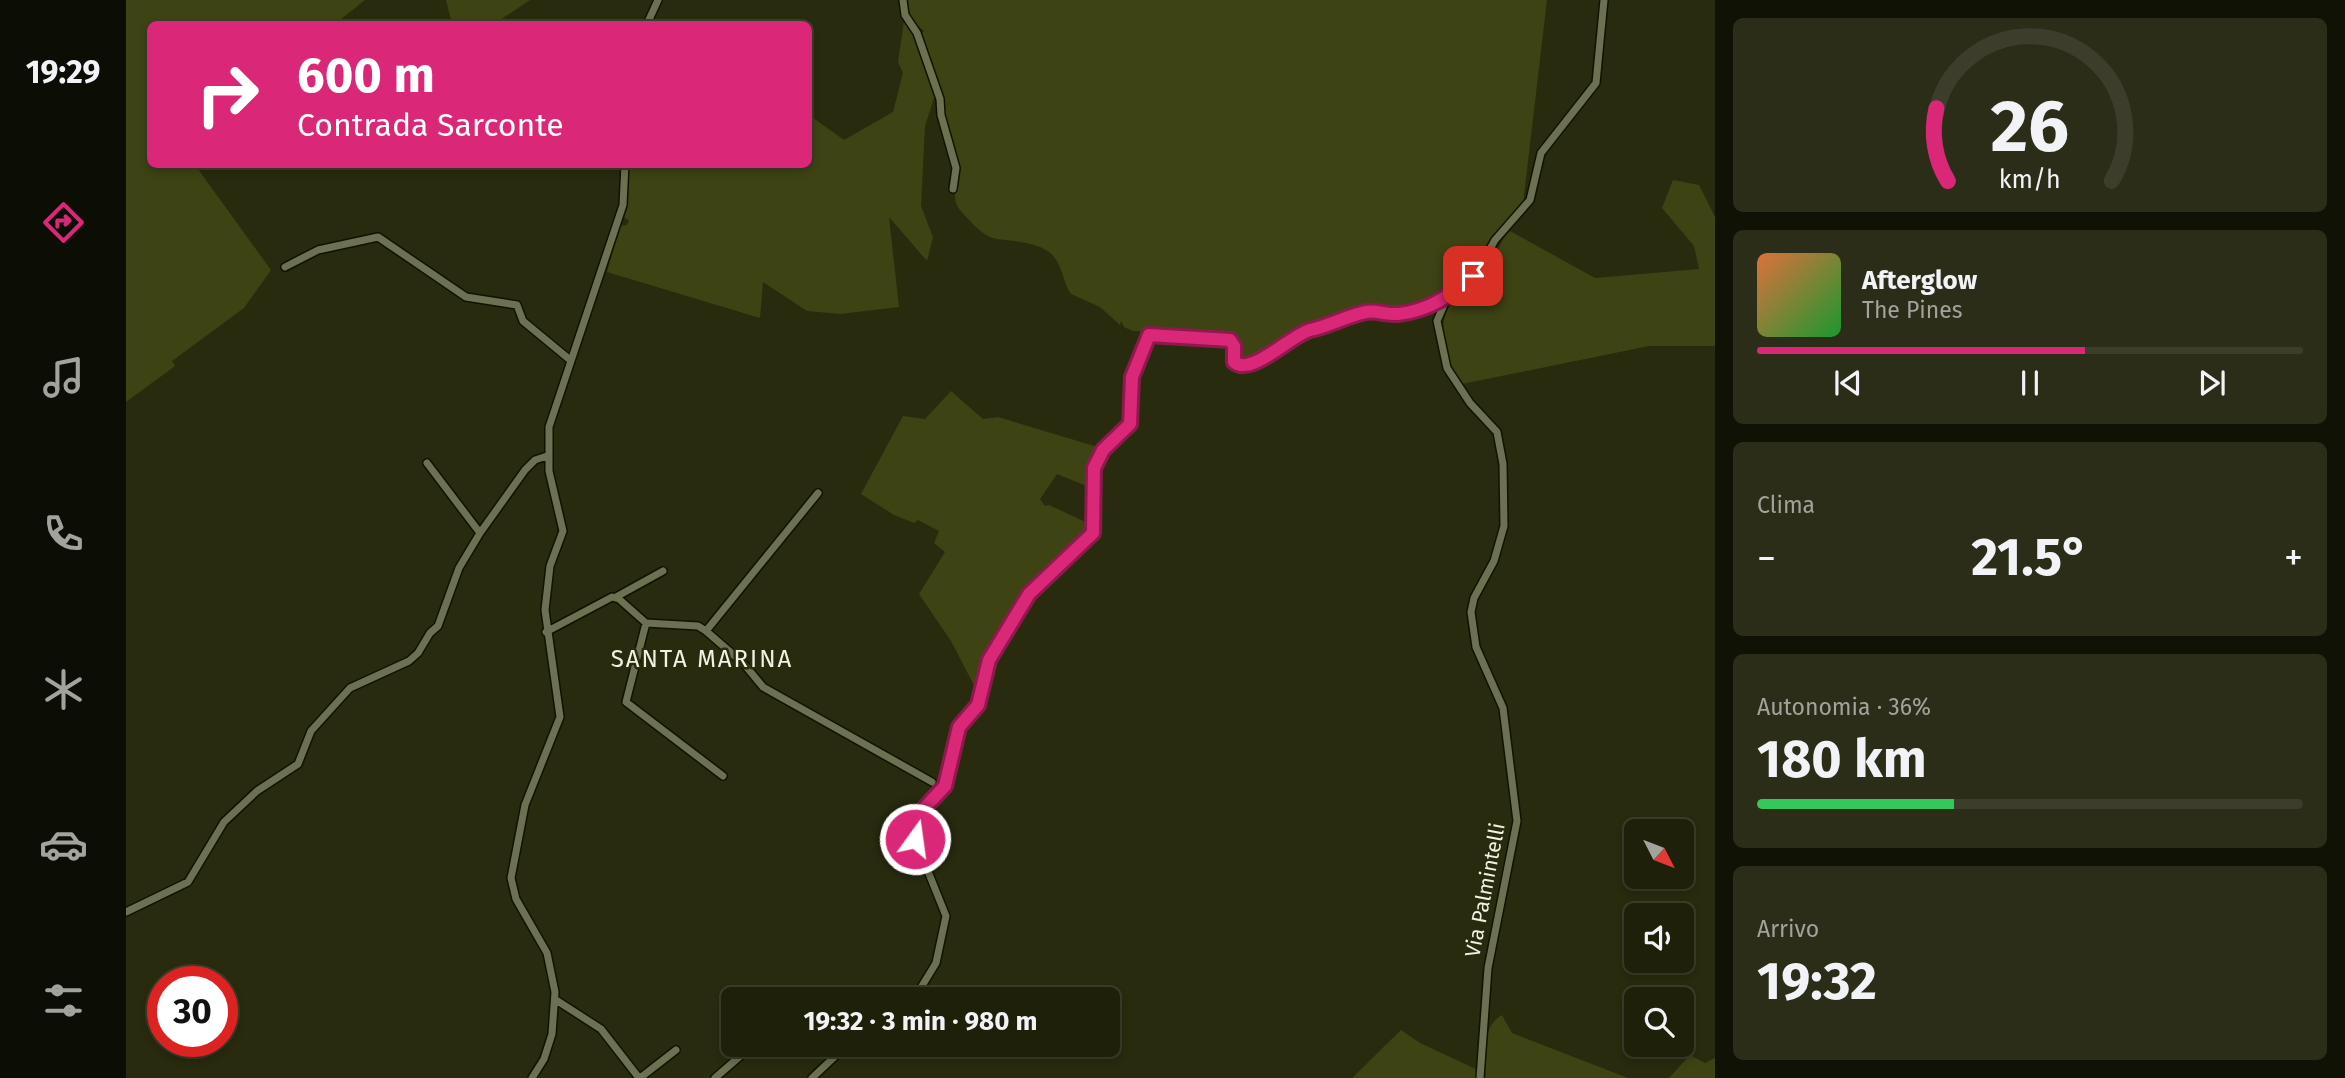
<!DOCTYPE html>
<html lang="it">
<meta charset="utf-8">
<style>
:root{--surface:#1e200a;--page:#2b2d18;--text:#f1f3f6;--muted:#a1a39c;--line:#3c3e2b;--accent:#db2777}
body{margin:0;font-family:"Fira Sans",sans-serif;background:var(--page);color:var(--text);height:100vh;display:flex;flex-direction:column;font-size:26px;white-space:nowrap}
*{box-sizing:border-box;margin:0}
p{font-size:23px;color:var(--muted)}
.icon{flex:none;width:38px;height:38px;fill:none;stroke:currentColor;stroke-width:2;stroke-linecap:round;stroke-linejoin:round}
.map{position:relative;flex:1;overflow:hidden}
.drawer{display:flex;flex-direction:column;gap:18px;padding:18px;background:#101206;width:630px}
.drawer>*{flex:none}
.hud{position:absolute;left:21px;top:21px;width:665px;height:147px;border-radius:10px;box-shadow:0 4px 10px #0003,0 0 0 2px var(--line);background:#db2777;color:#fff;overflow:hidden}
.needle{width:46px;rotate:132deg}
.fabs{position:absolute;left:1498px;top:819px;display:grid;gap:14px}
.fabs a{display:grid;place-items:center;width:70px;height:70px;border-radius:10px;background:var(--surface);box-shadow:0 4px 10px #0003,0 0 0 2px var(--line);font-size:35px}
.speed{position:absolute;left:21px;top:966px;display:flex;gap:14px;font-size:35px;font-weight:700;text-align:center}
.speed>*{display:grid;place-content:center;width:91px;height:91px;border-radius:50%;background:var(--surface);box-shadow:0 4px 10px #0003,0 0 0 2px var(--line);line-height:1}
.speed .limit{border:10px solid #d22;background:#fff;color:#111}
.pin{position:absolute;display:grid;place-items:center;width:60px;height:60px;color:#fff;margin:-30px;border-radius:14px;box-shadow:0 4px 10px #0006}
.me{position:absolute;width:77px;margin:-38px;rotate:14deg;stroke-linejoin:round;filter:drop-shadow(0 0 5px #0008)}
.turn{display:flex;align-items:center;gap:24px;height:147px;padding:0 35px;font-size:32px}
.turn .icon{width:91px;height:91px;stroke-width:2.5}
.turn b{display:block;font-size:49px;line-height:60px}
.big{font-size:52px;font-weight:700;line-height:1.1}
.drawer .card{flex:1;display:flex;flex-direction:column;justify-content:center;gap:10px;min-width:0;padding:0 24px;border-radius:10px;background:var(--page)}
.drawer .dial{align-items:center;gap:0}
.dial svg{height:182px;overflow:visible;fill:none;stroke:var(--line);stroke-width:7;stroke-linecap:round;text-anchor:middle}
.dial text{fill:var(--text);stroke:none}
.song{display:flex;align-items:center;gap:21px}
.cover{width:84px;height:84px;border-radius:10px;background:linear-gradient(135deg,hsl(20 70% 55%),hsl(130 70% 35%))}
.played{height:7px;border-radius:4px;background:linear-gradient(90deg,var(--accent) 60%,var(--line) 60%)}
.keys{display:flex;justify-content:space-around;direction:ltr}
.heat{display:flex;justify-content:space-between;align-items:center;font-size:38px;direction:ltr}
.charge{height:10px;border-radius:5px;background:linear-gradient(90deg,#34c759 36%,var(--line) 0)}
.trip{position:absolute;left:595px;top:987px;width:399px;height:70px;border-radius:10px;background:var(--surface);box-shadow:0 4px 10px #0003,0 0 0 2px var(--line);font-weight:700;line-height:70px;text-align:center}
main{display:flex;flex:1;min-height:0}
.tabs{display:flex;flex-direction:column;width:126px;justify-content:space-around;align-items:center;background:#0c0d04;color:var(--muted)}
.tabs .icon{width:49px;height:49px}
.tabs .selected{color:var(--accent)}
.tabs b{font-size:32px;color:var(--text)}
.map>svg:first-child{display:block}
</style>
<main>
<nav class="tabs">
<b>19:29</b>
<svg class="icon selected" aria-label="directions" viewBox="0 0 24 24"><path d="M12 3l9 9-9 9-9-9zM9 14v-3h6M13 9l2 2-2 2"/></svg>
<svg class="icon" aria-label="music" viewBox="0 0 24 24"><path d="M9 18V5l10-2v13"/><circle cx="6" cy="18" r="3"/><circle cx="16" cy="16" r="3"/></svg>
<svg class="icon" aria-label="phone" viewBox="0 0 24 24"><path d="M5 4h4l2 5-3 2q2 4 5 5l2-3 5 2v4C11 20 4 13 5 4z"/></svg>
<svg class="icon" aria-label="climate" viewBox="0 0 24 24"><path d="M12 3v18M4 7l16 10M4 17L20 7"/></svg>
<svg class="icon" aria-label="car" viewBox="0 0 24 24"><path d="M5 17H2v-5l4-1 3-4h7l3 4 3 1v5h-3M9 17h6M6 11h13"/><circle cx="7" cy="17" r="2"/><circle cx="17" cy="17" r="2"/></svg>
<svg class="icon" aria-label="filters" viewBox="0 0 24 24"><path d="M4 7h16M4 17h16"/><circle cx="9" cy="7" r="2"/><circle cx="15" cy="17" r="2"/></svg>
</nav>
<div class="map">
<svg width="1589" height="1078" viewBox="0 0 1589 1078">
<rect width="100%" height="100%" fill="#282b0e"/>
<!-- green -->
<path fill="#3e4314" d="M0 0H239L209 24H24V164L69 165 145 270 118 308 46 361 49 366 0 402Z
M320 0H404L368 24H326Z
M780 0H1421L1397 204 1356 250 1357 254 1343 275 1302 303 1273 311 1239 309 1201 325 1182 329 1139 356 1116 364 1111 362 1112 341 1053 333 1007 331 998 327 995 321 994 325 974 307 945 294C936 281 937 263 923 252 909 242 886 241 871 239 858 238 842 219 834 210 823 197 834 176 831 163 822 118 806 77 796 33L798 31 786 21Z
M778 21 790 37 809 95 799 126 795 206 807 237 801 261 763 217 773 307 714 314 681 311 637 282 634 318 481 272 494 226 501 225 503 221 497 216 502 198V165L682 164 683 115 718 140 767 112 777 73 772 62Z
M1547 180 1573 185 1589 217V346H1523L1336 384C1326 371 1322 360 1319 344 1310 300 1339 293 1364 263 1372 253 1374 240 1384 231L1469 278 1573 269 1568 246 1536 208Z
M825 391 857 419 872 417 975 448 964 472 963 487 931 474 914 499 919 506 923 505 966 525 965 531C914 579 870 624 852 693L825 641 793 594 819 552 808 543 813 531 792 520 788 523 768 515 735 494 777 416 799 419Z
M1376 1015 1386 1033 1502 1078H1359C1360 1057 1355 1026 1376 1015Z
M1275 1030 1294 1043 1352 1070 1351 1078H1226Z
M1564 1055 1579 1063 1589 1058V1078H1543Z"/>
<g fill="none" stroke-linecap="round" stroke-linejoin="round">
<defs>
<path id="minor" d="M777 0 779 15 791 33 814 99 815 115 830 168 827 189
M521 24 532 0
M159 267 192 250 252 237 340 297 391 305 397 321 443 359
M301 463 354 533
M490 597 537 571
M520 623 500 702 597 776
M580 631 692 493
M420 632 486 597 493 599 520 623 572 626 580 631 618 664 637 687 806 782
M0 912 62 882 98 822 131 791 172 764 185 731 224 688 283 661 292 653 304 633 312 626 333 568 354 533 399 470 409 460 421 456
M788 999 810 963 820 916 789 839 788 819 819 786 833 727 852 705 863 660 903 594 967 533 969 522 966 474 970 460 977 450 1005 424 1006 377 1023 335 1104 340 1108 346V362L1113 366 1139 358 1178 332 1202 327 1234 313 1244 311 1273 314 1318 300
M430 1000 475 1029 513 1078
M406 1078 418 1059 426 1034 429 992 421 953 390 899 385 878 399 805 434 717 419 610 424 566 437 531 423 471V427L497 205 499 164
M514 1078 550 1050
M589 1078 627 1045
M686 1078 721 1045
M1354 1078 1362 968 1391 821 1377 708 1350 647 1345 612 1348 598 1368 561 1378 526 1377 464 1371 432 1344 403 1321 368 1311 321 1321 298 1351 272 1369 240 1404 200 1415 153 1470 83 1478 0"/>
</defs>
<!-- minor casing -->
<use href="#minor" stroke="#111300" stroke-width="10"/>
<!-- minor -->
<use href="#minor" stroke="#6c7152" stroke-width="7"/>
</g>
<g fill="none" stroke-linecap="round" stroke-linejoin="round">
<defs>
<path id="route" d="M789 839 788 819 819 786 833 727 852 705 863 660 903 594 967 533 968 468 977 450 1004 424 1006 377 1023 335 1104 340 1108 346V362C1125 377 1165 335 1184 330 1203 326 1220 316 1240 312 1250 310 1261 315 1272 314 1303 311 1325 295 1347 276"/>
</defs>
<!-- route casing -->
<use href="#route" stroke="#8e194d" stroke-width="18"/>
<!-- route -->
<use href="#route" stroke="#db2777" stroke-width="12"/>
</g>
<g text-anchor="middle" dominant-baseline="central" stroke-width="5" stroke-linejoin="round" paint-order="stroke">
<!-- street labels -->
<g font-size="21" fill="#f0f3e2" stroke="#282b0e">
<text transform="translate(1359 890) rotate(-79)">Via Palmintelli</text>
</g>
<!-- quarter labels -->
<g font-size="24" letter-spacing="2" fill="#f0f3e2" stroke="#282b0e">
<text x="576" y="659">SANTA MARINA</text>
</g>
</g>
</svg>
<div class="fabs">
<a><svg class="needle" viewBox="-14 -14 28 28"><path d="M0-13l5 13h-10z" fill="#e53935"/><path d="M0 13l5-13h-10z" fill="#a1a39c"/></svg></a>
<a><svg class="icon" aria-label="sound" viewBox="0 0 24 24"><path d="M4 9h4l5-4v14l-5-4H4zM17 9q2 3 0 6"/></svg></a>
<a><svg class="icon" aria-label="search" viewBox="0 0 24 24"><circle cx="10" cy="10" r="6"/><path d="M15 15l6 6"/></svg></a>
</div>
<div class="speed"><div class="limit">30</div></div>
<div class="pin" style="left:1347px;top:276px;background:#d93025"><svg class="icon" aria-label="arrive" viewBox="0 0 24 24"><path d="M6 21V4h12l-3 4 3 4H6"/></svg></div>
<svg class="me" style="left:789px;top:839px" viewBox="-20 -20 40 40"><circle r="17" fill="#db2777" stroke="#fff" stroke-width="3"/><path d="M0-11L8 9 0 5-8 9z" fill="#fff"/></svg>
<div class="trip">19:32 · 3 min · 980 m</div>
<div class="hud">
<div class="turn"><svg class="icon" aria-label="right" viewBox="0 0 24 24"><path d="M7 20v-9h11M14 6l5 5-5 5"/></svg><div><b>600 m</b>Contrada Sarconte</div></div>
</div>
</div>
<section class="drawer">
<div class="card dial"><svg viewBox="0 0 100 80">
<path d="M14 69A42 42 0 1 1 86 69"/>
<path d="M14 69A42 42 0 0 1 9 37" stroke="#db2777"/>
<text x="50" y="56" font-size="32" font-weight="700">26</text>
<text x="50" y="72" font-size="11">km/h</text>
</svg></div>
<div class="card">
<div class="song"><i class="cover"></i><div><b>Afterglow</b><p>The Pines</p></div></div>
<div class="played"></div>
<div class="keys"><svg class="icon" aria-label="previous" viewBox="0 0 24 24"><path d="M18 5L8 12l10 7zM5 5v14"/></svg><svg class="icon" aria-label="pause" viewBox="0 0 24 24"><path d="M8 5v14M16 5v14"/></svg><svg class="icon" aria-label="next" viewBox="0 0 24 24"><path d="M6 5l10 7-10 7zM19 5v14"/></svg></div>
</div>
<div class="card"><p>Clima</p>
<div class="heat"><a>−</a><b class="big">21.5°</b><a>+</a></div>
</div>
<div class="card"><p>Autonomia · 36%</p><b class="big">180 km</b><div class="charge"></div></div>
<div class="card"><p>Arrivo</p><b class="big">19:32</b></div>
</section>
</main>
